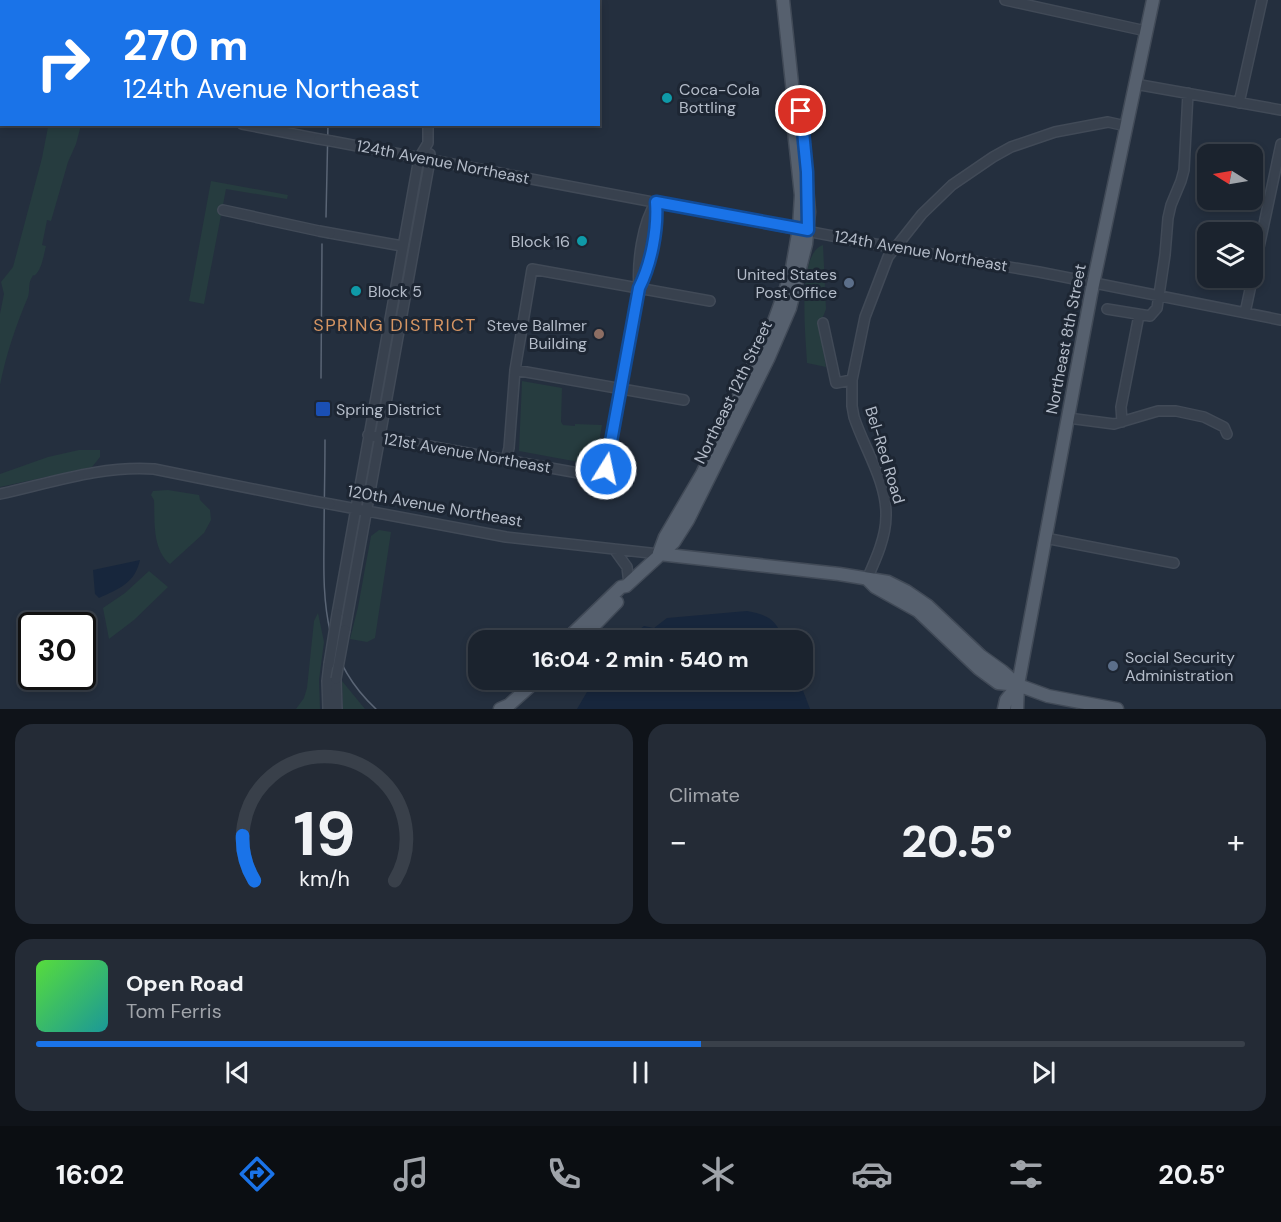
<!DOCTYPE html>
<meta charset="utf-8">
<style>
:root{--surface:#1b232e;--page:#242b36;--text:#f1f3f6;--muted:#a0a4aa;--line:#39404a;--accent:#1a73e8}
body{margin:0;font-family:"DM Sans",sans-serif;background:var(--page);color:var(--text);height:100vh;display:flex;flex-direction:column;font-size:22px;white-space:nowrap}
*{box-sizing:border-box;margin:0}
p{font-size:20px;color:var(--muted)}
.icon{flex:none;width:33px;height:33px;fill:none;stroke:currentColor;stroke-width:2;stroke-linecap:round;stroke-linejoin:round}
.map{position:relative;height:709px;overflow:hidden}
.details{display:flex;flex-direction:column;gap:15px;padding:15px;background:#0f1319;flex:1}
.details>*{flex:none}
.guide{position:absolute;left:0px;top:0px;width:600px;height:126px;box-shadow:0 3px 9px #0003,0 0 0 2px var(--line);background:#1a73e8;color:#fff;overflow:hidden}
.needle{width:39px;rotate:281deg}
.buttons{position:absolute;left:1197px;top:144px;display:grid;gap:12px}
.buttons a{display:grid;place-items:center;width:66px;height:66px;border-radius:12px;background:var(--surface);box-shadow:0 3px 9px #0003,0 0 0 2px var(--line);font-size:30px}
.speed{position:absolute;left:18px;top:612px;display:flex;gap:12px;font-size:30px;font-weight:700;text-align:center}
.speed>*{display:grid;place-content:center;width:78px;height:78px;border-radius:50%;background:var(--surface);box-shadow:0 3px 9px #0003,0 0 0 2px var(--line);line-height:1}
.speed .limit{border:3px solid #111;border-radius:9px;background:#fff;color:#111}
.pin{position:absolute;display:grid;place-items:center;width:51px;height:51px;color:#fff;margin:-26px;border:3px solid #fff;border-radius:50%;box-shadow:0 2px 6px #0007}
.me{position:absolute;width:66px;margin:-33px;rotate:10deg;stroke-linejoin:round;filter:drop-shadow(0 0 4px #0008)}
.turn{display:flex;align-items:center;gap:21px;height:126px;padding:0 24px;font-size:27px}
.turn .icon{width:78px;height:78px;stroke-width:2.5}
.turn b{display:block;font-size:42px;line-height:51px}
.big{font-size:45px;font-weight:700;line-height:1.1}
.details .tile{flex:1;display:flex;flex-direction:column;justify-content:center;gap:9px;min-width:0;padding:0 21px;border-radius:18px;background:var(--page)}
.details .dial{align-items:center;gap:0}
.dial svg{height:156px;overflow:visible;fill:none;stroke:var(--line);stroke-width:7;stroke-linecap:round;text-anchor:middle}
.dial text{fill:var(--text);stroke:none}
.song{display:flex;align-items:center;gap:18px}
.cover{width:72px;height:72px;border-radius:9px;background:linear-gradient(135deg,hsl(110 70% 55%),hsl(180 70% 35%))}
.played{height:6px;border-radius:3px;background:linear-gradient(90deg,var(--accent) 55%,var(--line) 55%)}
.keys{display:flex;justify-content:space-around;direction:ltr}
.heat{display:flex;justify-content:space-between;align-items:center;font-size:33px;direction:ltr}
.details .tiles{flex:1;display:grid;gap:15px;grid-template-columns:1fr 1fr}
.tile:last-child{grid-column:span 2}
.trip{position:absolute;left:468px;top:630px;width:345px;height:60px;border-radius:18px;background:var(--surface);box-shadow:0 3px 9px #0003,0 0 0 2px var(--line);font-weight:700;line-height:60px;text-align:center}
.tab-bar{display:flex;height:96px;justify-content:space-around;align-items:center;background:#0b0e12;color:var(--muted)}
.tab-bar .icon{width:42px;height:42px}
.tab-bar .selected{color:var(--accent)}
.tab-bar b{font-size:27px;color:var(--text)}
.map>svg:first-child{display:block}
</style>
<div class="map">
<svg width="1281" height="709" viewBox="0 0 1281 709">
<rect width="100%" height="100%" fill="#242f3e"/>
<!-- green -->
<path fill="#263c3f" d="M146 0H322L141 1Z
M51 125H81L76 144 68 162 51 221 47 220 42 245 46 246C44 254 42 267 37 273 32 279 35 271 31 279 28 285 30 291 28 297 16 325 6 355 0 385V314L4 294 1 282 13 267 42 158 48 127Z
M211 181 288 195 287 199 226 189 204 304 189 301Z
M823 245 826 309 819 327 826 367 807 363C806 338 796 254 823 245Z
M522 381 562 388 561 422 563 425 575 426V424L602 425 595 465 519 451Z
M79 450H100V457L92 467 0 487V474L48 457Z
M168 490 199 495 200 500 210 510 211 520 204 533 170 564C152 549 155 522 154 500L151 495 153 491Z
M379 530 391 532 375 638 367 642 350 639 358 607 371 536Z
M149 571 168 587 134 620 109 639 103 608 125 593Z
M318 613 324 642 319 680 320 709H296L304 698 307 688 314 621Z
M342 681 365 709H343Z"/>
<!-- water -->
<path fill="#17263c" d="M140 560C135 583 119 589 99 598L95 594 93 570Z
M747 611C769 615 776 620 784 640H626L644 626 654 628 667 618Z
M594 680H799L810 709H577Z"/>
<g fill="none" stroke-linecap="round" stroke-linejoin="round">
<!-- stream -->
<path stroke="#17263c" stroke-width="2" d="M258 2 260 0
M0 117H2"/>
<defs>
<path id="minor" d="M1005 0 1146 31
M447 2 448 0
M0 79 2 80
M1135 84 1281 110
M1239 103 1262 0
M242 124 319 139
M331 141 896 248 1039 272 1281 320
M223 210 319 231
M330 233 402 246
M639 288C652 264 658 230 656 202
M1107 309 1150 316 1157 308 1165 255 1168 218 1171 205 1181 181 1184 170 1188 93
M1245 313 1281 144
M823 323 836 383 852 380
M515 370 684 400
M1068 418 1114 424 1158 411H1176L1204 417 1224 427 1227 434
M1122 422 1121 407 1139 315
M368 435 595 476 605 472 639 288C637 263 642 223 656 202
M506 460 509 448 515 370 532 269 710 301
M0 494C50 483 103 465 154 469L313 501
M330 504 506 537 659 554
M1045 538 1174 563
M614 549 627 567 629 584
M867 579C876 559 886 537 886 516 887 482 864 448 854 417L852 406V380L865 317 888 257 922 214 952 185 993 157 1011 147 1055 132 1108 122 1126 126
M337 614 419 158 428 143V124
M345 630 430 160V154
M336 679 337 709
M328 709 327 681 329 664"/>
<path id="major" d="M659 553 665 537 702 474 772 327 791 274 799 228 801 195 792 112 793 93 783 0
M659 554 839 574 888 582 906 591 928 606 981 656 1002 671 1018 685
M867 579 875 587 918 611 979 669 998 683 1018 685 1048 696 1117 709
M566 640 621 587 626 586 674 542 688 520 768 359 790 308 806 244 809 212 801 111 793 93
M580 640 617 602
M500 709 509 705 537 680
M1004 709 1006 700 1018 685
M1017 709 1018 685 1091 294 1153 0"/>
</defs>
<!-- minor casing -->
<use href="#minor" stroke="#414a57" stroke-width="12"/>
<!-- major casing -->
<use href="#major" stroke="#414a57" stroke-width="15"/>
<!-- minor -->
<use href="#minor" stroke="#38414e" stroke-width="9"/>
<!-- major -->
<use href="#major" stroke="#56606e" stroke-width="12"/>
<!-- tram -->
<path stroke="#5a6575" stroke-width="1.5" d="M343 2V0
M326 217 328 124
M321 378 322 244
M325 440C325 473 324 507 324 540 323 606 324 661 376 709"/>
<defs>
<path id="minor-bridge" d="M319 139 331 141
M319 231 330 233
M313 501 330 504
M329 664 337 614
M336 679 345 630"/>
</defs>
<!-- minor-bridge casing -->
<use href="#minor-bridge" stroke="#414a57" stroke-width="12" stroke-linecap="butt"/>
<!-- minor-bridge -->
<use href="#minor-bridge" stroke="#38414e" stroke-width="9"/>
</g>
<g fill="none" stroke-linecap="round" stroke-linejoin="round">
<defs>
<path id="route" d="M606 469 639 288C651 264 658 230 656 202L808 230 807 172 801 111"/>
</defs>
<!-- route casing -->
<use href="#route" stroke="#114b97" stroke-width="15"/>
<!-- route -->
<use href="#route" stroke="#1a73e8" stroke-width="10"/>
</g>
<!-- markers -->
<g fill="#0f9aa8" stroke="#1d2633" stroke-width="2">
<circle cx="667" cy="98" r="6"/>
<circle cx="582" cy="241" r="6"/>
<circle cx="356" cy="291" r="6"/>
</g>
<g fill="#5c6f8a" stroke="#1d2633" stroke-width="2">
<circle cx="849" cy="283" r="6"/>
<circle cx="1113" cy="666" r="6"/>
</g>
<circle fill="#8d6e63" stroke="#1d2633" stroke-width="2" cx="599" cy="334" r="6"/>
<rect fill="#1a4fb4" stroke="#1d2633" stroke-width="2" x="315" y="401" width="16" height="16" rx="3"/>
<g text-anchor="middle" dominant-baseline="central" stroke-width="6" stroke-linejoin="round" paint-order="stroke">
<!-- poi labels -->
<g font-size="16" fill="#b4bcc9" stroke="#1d2633" text-anchor="start">
<text x="679" y="89">Coca-Cola<tspan x="679" dy="18">Bottling</tspan></text>
<text x="570" y="241" text-anchor="end">Block 16</text>
<text x="837" y="274" text-anchor="end">United States<tspan x="837" dy="18">Post Office</tspan></text>
<text x="368" y="291">Block 5</text>
<text x="587" y="325" text-anchor="end">Steve Ballmer<tspan x="587" dy="18">Building</tspan></text>
<text x="336" y="409">Spring District</text>
<text x="1125" y="657">Social Security<tspan x="1125" dy="18">Administration</tspan></text>
</g>
<!-- street labels -->
<g font-size="16" fill="#b4bcc9" stroke="#1d2633">
<text transform="translate(443 162) rotate(11)">124th Avenue Northeast</text>
<text transform="translate(921 251) rotate(10)">124th Avenue Northeast</text>
<text transform="translate(1066 339) rotate(-79)">Northeast 8th Street</text>
<text transform="translate(733 392) rotate(-64)">Northeast 12th Street</text>
<text transform="translate(467 453) rotate(10)">121st Avenue Northeast</text>
<text transform="translate(885 455) rotate(73)">Bel-Red Road</text>
<text transform="translate(435 506) rotate(10)">120th Avenue Northeast</text>
</g>
<!-- neighbourhood labels -->
<g font-size="18" letter-spacing="1.5" fill="#d59563" stroke="#1d2633">
<text x="395" y="325">SPRING DISTRICT</text>
</g>
</g>
</svg>
<div class="buttons">
<a><svg class="needle" viewBox="-14 -14 28 28"><path d="M0-13l5 13h-10z" fill="#e53935"/><path d="M0 13l5-13h-10z" fill="#a0a4aa"/></svg></a>
<a><svg class="icon" aria-label="layers" viewBox="0 0 24 24"><path d="M12 4l9 5-9 5-9-5zM3 14l9 5 9-5"/></svg></a>
</div>
<div class="speed"><div class="limit">30</div></div>
<div class="pin" style="left:801px;top:111px;background:#d93025"><svg class="icon" aria-label="arrive" viewBox="0 0 24 24"><path d="M6 21V4h12l-3 4 3 4H6"/></svg></div>
<svg class="me" style="left:606px;top:469px" viewBox="-20 -20 40 40"><circle r="17" fill="#1a73e8" stroke="#fff" stroke-width="3"/><path d="M0-11L8 9 0 5-8 9z" fill="#fff"/></svg>
<div class="trip">16:04 · 2 min · 540 m</div>
<div class="guide">
<div class="turn"><svg class="icon" aria-label="right" viewBox="0 0 24 24"><path d="M7 20v-9h11M14 6l5 5-5 5"/></svg><div><b>270 m</b>124th Avenue Northeast</div></div>
</div>
</div>
<section class="details">
<div class="tiles">
<div class="tile dial"><svg viewBox="0 0 100 80">
<path d="M14 69A42 42 0 1 1 86 69"/>
<path d="M14 69A42 42 0 0 1 8 46" stroke="#1a73e8"/>
<text x="50" y="56" font-size="32" font-weight="700">19</text>
<text x="50" y="72" font-size="11">km/h</text>
</svg></div>
<div class="tile"><p>Climate</p>
<div class="heat"><a>−</a><b class="big">20.5°</b><a>+</a></div>
</div>
<div class="tile">
<div class="song"><i class="cover"></i><div><b>Open Road</b><p>Tom Ferris</p></div></div>
<div class="played"></div>
<div class="keys"><svg class="icon" aria-label="previous" viewBox="0 0 24 24"><path d="M18 5L8 12l10 7zM5 5v14"/></svg><svg class="icon" aria-label="pause" viewBox="0 0 24 24"><path d="M8 5v14M16 5v14"/></svg><svg class="icon" aria-label="next" viewBox="0 0 24 24"><path d="M6 5l10 7-10 7zM19 5v14"/></svg></div>
</div>
</div>
</section>
<nav class="tab-bar">
<b>16:02</b>
<svg class="icon selected" aria-label="directions" viewBox="0 0 24 24"><path d="M12 3l9 9-9 9-9-9zM9 14v-3h6M13 9l2 2-2 2"/></svg>
<svg class="icon" aria-label="music" viewBox="0 0 24 24"><path d="M9 18V5l10-2v13"/><circle cx="6" cy="18" r="3"/><circle cx="16" cy="16" r="3"/></svg>
<svg class="icon" aria-label="phone" viewBox="0 0 24 24"><path d="M5 4h4l2 5-3 2q2 4 5 5l2-3 5 2v4C11 20 4 13 5 4z"/></svg>
<svg class="icon" aria-label="climate" viewBox="0 0 24 24"><path d="M12 3v18M4 7l16 10M4 17L20 7"/></svg>
<svg class="icon" aria-label="car" viewBox="0 0 24 24"><path d="M5 17H2v-5l4-1 3-4h7l3 4 3 1v5h-3M9 17h6M6 11h13"/><circle cx="7" cy="17" r="2"/><circle cx="17" cy="17" r="2"/></svg>
<svg class="icon" aria-label="filters" viewBox="0 0 24 24"><path d="M4 7h16M4 17h16"/><circle cx="9" cy="7" r="2"/><circle cx="15" cy="17" r="2"/></svg>
<b>20.5°</b>
</nav>
